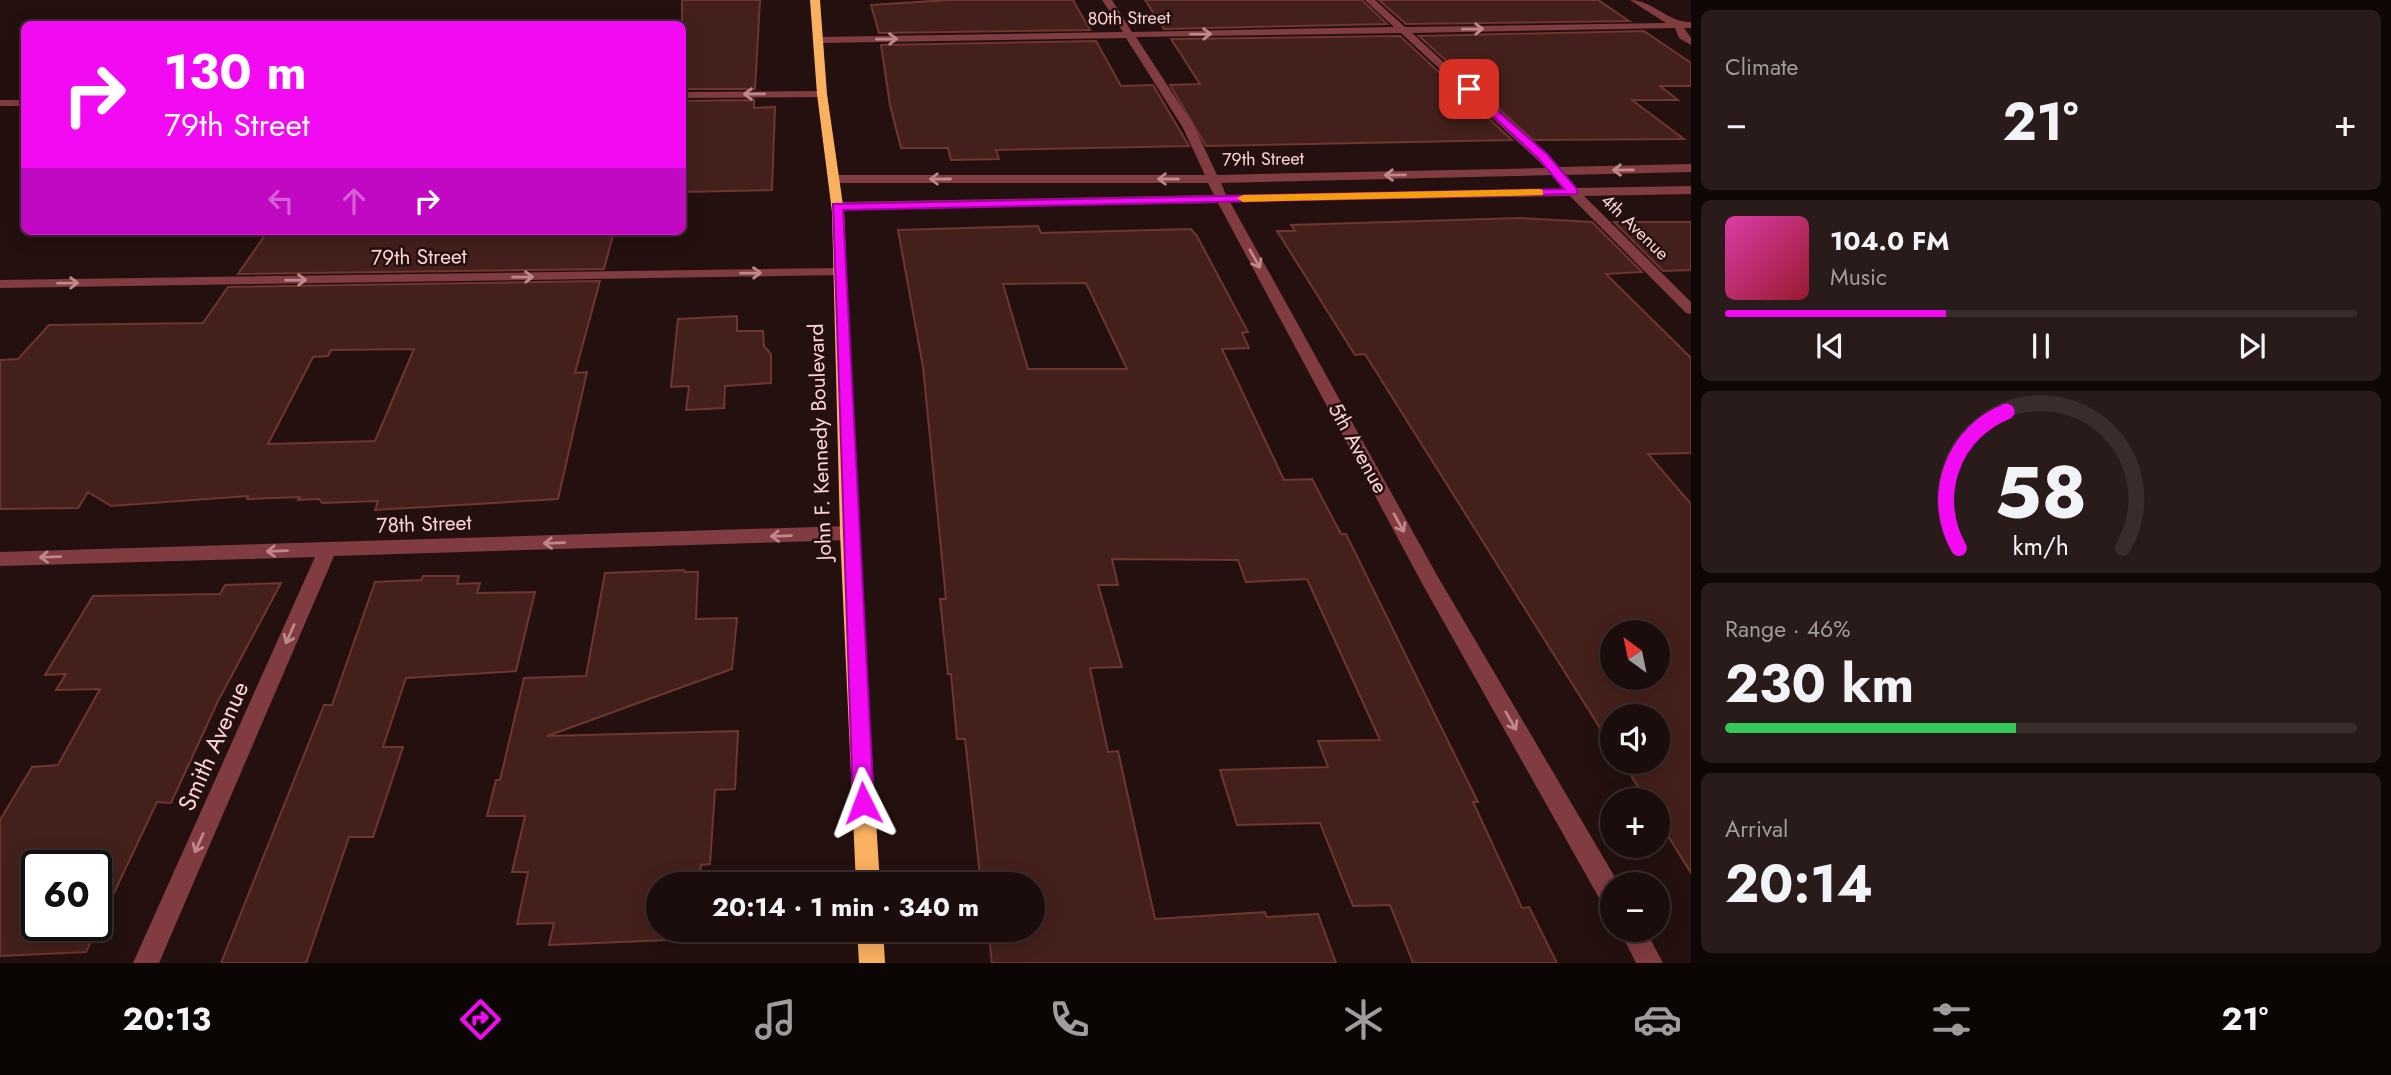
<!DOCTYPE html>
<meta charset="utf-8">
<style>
:root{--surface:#1b0d0b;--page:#281b19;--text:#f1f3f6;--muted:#a09c9d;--line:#392d2c;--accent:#f20af3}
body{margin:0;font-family:Jost,sans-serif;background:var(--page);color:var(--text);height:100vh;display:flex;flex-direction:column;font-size:26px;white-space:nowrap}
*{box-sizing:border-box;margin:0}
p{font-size:23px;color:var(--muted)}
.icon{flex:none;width:38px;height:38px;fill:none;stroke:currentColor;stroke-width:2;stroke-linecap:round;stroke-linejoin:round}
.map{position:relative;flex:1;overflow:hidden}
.panel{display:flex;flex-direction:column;gap:10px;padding:10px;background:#0f0706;width:700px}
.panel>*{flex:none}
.guide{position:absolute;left:21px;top:21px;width:665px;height:214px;border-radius:10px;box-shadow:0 4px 18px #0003,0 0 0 2px var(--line);background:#f20af3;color:#fff;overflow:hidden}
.needle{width:46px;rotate:327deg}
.controls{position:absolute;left:1600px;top:620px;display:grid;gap:14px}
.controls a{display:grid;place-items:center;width:70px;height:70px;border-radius:50%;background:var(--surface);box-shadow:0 4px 18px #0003,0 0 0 2px var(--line);font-size:35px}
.speed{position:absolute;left:21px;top:850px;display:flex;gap:14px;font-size:35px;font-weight:700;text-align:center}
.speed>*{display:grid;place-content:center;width:91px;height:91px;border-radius:50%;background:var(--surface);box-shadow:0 4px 18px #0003,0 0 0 2px var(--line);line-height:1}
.speed .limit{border:4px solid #111;border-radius:10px;background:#fff;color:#111}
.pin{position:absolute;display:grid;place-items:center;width:60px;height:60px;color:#fff;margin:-30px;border-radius:14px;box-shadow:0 4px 10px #0006}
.me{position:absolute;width:77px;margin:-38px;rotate:357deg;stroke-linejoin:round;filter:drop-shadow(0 0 5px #0008)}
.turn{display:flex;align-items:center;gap:24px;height:147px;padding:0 28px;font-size:32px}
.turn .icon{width:91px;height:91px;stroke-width:2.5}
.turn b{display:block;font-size:49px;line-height:60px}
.lanes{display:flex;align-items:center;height:66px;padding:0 28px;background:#0003;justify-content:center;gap:35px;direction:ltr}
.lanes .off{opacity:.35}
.big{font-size:52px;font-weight:700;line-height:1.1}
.panel .widget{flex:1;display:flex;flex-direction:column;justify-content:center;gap:10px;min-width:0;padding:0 24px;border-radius:10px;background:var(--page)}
.panel .dial{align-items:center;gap:0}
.dial svg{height:182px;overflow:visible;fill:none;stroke:var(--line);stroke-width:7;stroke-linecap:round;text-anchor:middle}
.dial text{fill:var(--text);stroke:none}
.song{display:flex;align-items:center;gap:21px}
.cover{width:84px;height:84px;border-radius:10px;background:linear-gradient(135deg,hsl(320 70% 55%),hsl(350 70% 35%))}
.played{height:7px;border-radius:4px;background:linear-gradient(90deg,var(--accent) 35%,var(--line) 35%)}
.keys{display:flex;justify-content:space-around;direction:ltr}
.heat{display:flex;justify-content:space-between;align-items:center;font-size:38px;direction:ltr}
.charge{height:10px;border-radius:5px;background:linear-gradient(90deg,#34c759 46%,var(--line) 0)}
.trip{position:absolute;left:646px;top:872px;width:399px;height:70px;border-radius:35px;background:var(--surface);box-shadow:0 4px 18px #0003,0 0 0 2px var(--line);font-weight:700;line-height:70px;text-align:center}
.dock{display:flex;height:112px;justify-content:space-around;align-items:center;background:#0b0504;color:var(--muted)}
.dock .icon{width:49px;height:49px}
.dock .on{color:var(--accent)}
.dock b{font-size:32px;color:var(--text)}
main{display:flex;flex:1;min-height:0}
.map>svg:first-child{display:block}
</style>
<main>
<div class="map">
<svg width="1691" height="963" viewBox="0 0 1691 963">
<rect width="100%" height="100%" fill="#24110f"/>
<!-- building -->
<path fill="#44201c" stroke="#6f352f" stroke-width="2" fill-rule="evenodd" d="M682 0H760L755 89H682Z
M949 0H1073L1090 30 879 33 871 5Z
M1145 0H1362L1387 24 1164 29Z
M1379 0H1598L1629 21 1406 24Z
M1644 31 1691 63V86H1660L1678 100H1632L1684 139 1533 140 1419 36Z
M1400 36 1512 140 1206 146 1170 85 1200 84 1171 39Z
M1096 41 1121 86 1153 85 1189 146 996 150 999 159 951 160 948 148H901L890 105 881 45Z
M754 100V108L775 107 772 190 682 192V101Z
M1521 218 1592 222 1642 272 1606 274 1691 358V453L1648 454 1691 504V873L1657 818V800H1646L1622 761H1657V716H1612L1610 744 1365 354 1355 355 1277 231H1295L1291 225ZM1612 632H1657V677H1612Z
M1614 222H1691V270L1663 271Z
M1038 226 1041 233 1191 229 1197 236 1248 332 1242 333 1249 348 1222 349 1284 480 1312 479 1341 534H1346L1478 802H1473L1522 908 1529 907 1557 963H1413L1390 905 1353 906 1320 823 1237 825 1220 770 1328 767 1318 741 1380 740 1307 579 1246 582 1238 560 1112 559 1118 585H1098L1122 667 1090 668 1108 752 1118 751 1155 919 1265 912 1267 917 1318 914 1336 963H992L988 929H1032V884H981L965 739H957L951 674H948L940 599H946L923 367 898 230ZM1086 283 1127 369H1028L1003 284Z
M268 231H614L604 269 238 274Z
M600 281 575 373 587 372 558 499 375 510 378 501 322 503 319 499 298 500 300 497 247 499 248 496 111 506 88 492 78 508 0 509V360L18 359 49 325 203 323 228 287ZM414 349 375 441 268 444 313 357 328 356 331 350Z
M737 316V331H763L764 346 771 354V383L725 386 724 408 686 410 689 386 671 387 678 319Z
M684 570 685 572H698L696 619 737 618 732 669 547 736 738 731 735 789 715 790 710 864 701 865 699 884H658V929H693L692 939 549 945 554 923 517 924 528 872H512L525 816H487L496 780H500L524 678 586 676 605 573Z
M423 576H459L457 584 480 583 477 593 535 592 516 671 406 678 383 747H403L373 837H349L306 963H221L324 705H332L375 582 421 580Z
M281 583 218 701 171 803 157 802 86 952 0 956V820L32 767 58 765 100 689 56 690 66 674 45 675 93 596 220 594 225 585ZM37 866H96V926H37Z"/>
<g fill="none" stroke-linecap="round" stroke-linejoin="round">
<!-- minor -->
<path fill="#813c41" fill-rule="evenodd" d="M1102 0H1112L1132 32 1394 27 1365 0H1375L1405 27 1666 23 1630 0C1653 0 1668 23 1691 22V28H1684L1691 38V45L1679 38 1675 28 1412 33 1558 167 1691 164V172L1565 175 1577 188 1691 186V194L1584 196 1691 302V314L1686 313 1570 196 1230 202 1438 577 1619 884H1612V908L1603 905 1424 587 1218 203 837 210 831 206 837 202 1214 195 1208 183H835L829 179 835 175H1205L1182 126 1126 38 819 43 814 40 819 37 1123 32ZM1401 33 1546 168 1217 175 1194 126 1136 37ZM1552 175 1563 189 1226 195 1221 183Z
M682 92 822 91 827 94 822 97 682 98Z
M0 100H24V106H0Z
M839 268 846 272 844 275 0 288V280Z
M849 526 856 528 858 533 856 538 849 540 334 556 159 963H133L315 557 0 566V552Z
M1619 929H1645L1663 963H1636Z"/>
<!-- major -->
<path fill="#f9b060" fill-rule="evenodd" d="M810 0H820L827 94 844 212 858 533 880 884H856L840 533 832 212 817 94Z
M857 929H883L885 963H859Z"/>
</g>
<!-- one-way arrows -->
<defs><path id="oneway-shaft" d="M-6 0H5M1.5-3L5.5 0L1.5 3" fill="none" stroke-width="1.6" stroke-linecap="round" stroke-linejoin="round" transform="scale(1.75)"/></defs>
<g stroke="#bf888a">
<use href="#oneway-shaft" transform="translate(1473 29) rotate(-1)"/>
<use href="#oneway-shaft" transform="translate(1201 34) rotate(-1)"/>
<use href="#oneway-shaft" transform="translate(887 39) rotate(-1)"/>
<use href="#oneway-shaft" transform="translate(754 94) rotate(179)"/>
<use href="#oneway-shaft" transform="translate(1623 170) rotate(179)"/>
<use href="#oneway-shaft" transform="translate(1395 175) rotate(179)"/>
<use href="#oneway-shaft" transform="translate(940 179) rotate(-180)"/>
<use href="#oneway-shaft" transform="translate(1168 179) rotate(-180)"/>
<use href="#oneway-shaft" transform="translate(1255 259) rotate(61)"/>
<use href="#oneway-shaft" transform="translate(751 273) rotate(-1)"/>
<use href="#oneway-shaft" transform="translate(523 277) rotate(-1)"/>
<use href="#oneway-shaft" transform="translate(296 280) rotate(-1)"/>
<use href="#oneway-shaft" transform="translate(68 283) rotate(-1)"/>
<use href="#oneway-shaft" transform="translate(1399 523) rotate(61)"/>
<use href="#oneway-shaft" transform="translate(781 536) rotate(178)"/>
<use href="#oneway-shaft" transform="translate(554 543) rotate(178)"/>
<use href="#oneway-shaft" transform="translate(277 551) rotate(178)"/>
<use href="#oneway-shaft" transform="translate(50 557) rotate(178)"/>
<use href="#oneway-shaft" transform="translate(290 634) rotate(114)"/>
<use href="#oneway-shaft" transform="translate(1511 721) rotate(60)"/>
<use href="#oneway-shaft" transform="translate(199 843) rotate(114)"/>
</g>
<!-- route -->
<path fill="#f20af3" stroke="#9d069e" stroke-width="2" d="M1469 86 1547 154 1577 189V194L843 210 874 803 871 810 863 813 856 810 853 803 833 204 1564 189 1539 159 1466 91Z"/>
<!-- slow -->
<path fill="#f59e0b" d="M1539 189 1543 190V195L1243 202 1237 198 1243 195Z"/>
<g text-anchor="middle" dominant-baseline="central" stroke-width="5" stroke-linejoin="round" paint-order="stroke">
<!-- far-street labels -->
<g font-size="18" fill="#fdd4d4" stroke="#24110f">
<text transform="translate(1129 18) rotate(-1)">80th Street</text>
<text transform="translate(1263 159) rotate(-1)">79th Street</text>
<text transform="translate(1635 227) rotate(44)">4th Avenue</text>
</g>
<!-- street labels -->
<g font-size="21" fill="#fdd4d4" stroke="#24110f">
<text transform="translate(419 257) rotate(-1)">79th Street</text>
<text transform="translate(820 442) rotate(-92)">John F. Kennedy Boulevard</text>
<text transform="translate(1358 448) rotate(61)">5th Avenue</text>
<text transform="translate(424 524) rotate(-2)">78th Street</text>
</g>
<!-- near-street labels -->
<g font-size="24" fill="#fdd4d4" stroke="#24110f">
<text transform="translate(213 746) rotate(-66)">Smith Avenue</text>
</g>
</g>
</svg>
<div class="controls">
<a><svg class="needle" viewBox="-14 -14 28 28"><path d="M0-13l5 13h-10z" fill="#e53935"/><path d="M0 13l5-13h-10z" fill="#a09c9d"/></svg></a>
<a><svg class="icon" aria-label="sound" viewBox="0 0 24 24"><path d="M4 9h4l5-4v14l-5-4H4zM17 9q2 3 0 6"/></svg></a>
<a>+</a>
<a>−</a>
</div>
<div class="speed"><div class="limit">60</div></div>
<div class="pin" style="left:1469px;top:89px;background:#d93025"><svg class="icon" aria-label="arrive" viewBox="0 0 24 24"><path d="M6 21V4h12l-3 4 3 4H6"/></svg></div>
<svg class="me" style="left:863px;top:803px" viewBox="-20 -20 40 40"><path d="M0-17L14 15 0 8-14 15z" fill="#f20af3" stroke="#fff" stroke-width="4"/></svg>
<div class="trip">20:14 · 1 min · 340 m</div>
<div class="guide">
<div class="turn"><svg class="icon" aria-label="right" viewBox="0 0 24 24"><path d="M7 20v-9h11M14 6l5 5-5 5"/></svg><div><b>130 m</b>79th Street</div></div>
<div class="lanes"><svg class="icon off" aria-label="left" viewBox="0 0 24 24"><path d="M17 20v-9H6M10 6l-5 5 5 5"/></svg><svg class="icon off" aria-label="ahead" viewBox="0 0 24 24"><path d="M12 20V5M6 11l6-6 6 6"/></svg><svg class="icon" aria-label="right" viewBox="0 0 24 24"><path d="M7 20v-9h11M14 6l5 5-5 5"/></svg></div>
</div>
</div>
<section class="panel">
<div class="widget"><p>Climate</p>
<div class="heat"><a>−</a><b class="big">21°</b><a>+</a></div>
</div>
<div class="widget">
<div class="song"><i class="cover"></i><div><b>104.0 FM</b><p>Music</p></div></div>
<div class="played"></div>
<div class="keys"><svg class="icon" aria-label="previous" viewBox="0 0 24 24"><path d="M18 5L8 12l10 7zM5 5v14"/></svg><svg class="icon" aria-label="pause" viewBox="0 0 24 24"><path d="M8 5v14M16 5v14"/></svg><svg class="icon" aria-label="next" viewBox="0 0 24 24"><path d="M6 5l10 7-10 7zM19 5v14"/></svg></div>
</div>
<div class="widget dial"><svg viewBox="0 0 100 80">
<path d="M14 69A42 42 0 1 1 86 69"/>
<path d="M14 69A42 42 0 0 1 35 9" stroke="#f20af3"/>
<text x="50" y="56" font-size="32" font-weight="700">58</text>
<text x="50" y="72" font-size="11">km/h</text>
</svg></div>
<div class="widget"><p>Range · 46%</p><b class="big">230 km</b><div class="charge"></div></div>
<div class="widget"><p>Arrival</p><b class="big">20:14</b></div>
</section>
</main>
<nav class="dock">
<b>20:13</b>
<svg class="icon on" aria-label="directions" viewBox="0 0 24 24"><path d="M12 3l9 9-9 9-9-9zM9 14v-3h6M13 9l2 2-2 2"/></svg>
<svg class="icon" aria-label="music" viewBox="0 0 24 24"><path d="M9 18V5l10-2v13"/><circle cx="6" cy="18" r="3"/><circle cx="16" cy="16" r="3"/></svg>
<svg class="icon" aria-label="phone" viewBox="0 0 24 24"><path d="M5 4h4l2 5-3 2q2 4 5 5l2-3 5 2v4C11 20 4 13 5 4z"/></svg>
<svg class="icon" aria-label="climate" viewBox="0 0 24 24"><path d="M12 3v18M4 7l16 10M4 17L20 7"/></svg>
<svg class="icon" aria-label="car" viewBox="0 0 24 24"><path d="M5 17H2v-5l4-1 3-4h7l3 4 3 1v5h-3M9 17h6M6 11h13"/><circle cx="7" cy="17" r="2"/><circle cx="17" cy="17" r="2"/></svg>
<svg class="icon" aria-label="filters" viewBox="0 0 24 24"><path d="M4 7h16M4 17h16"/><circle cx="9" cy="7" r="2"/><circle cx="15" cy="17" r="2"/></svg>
<b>21°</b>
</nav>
